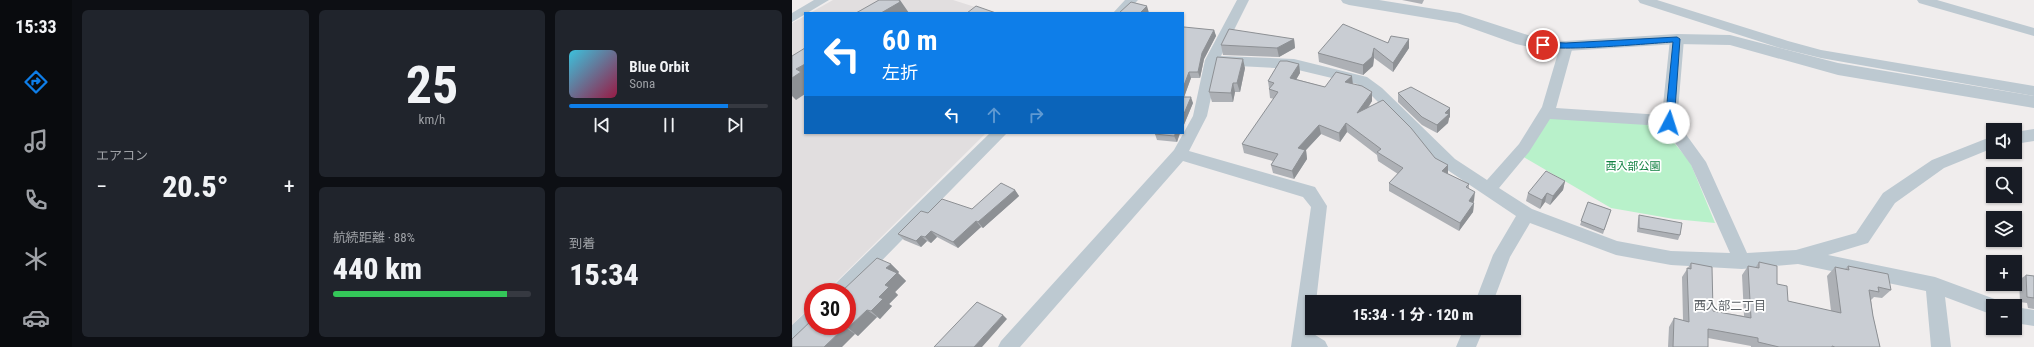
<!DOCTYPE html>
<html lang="ja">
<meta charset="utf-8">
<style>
:root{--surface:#171b24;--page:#20242c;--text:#f1f3f6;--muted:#9ea1a6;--line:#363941;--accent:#0e7ee9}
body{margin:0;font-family:"Roboto Condensed","Noto Sans JP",sans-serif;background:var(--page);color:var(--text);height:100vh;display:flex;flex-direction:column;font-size:15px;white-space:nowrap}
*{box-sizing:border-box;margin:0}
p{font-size:13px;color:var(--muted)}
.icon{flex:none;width:22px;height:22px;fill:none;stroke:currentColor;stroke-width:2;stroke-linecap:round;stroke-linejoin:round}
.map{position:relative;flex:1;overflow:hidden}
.details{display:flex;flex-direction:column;gap:10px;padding:10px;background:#0d0f14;width:720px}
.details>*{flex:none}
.hud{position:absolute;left:12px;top:12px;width:380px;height:122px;border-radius:0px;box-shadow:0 1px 3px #0004;background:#0e7ee9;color:#fff;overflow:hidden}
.buttons{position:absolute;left:1194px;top:123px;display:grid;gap:8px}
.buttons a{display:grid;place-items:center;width:36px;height:36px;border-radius:0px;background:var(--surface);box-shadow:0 1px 3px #0004;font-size:20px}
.speed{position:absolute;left:12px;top:283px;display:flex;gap:8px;font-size:20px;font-weight:700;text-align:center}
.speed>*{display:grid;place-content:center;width:52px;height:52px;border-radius:50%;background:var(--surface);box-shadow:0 1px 3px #0004;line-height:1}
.speed .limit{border:6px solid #d22;background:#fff;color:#111}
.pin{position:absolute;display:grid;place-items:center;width:34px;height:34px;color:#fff;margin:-17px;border:2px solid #fff;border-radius:50%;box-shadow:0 1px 4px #0007}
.me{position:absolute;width:44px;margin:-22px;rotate:5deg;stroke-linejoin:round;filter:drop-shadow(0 0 3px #0008)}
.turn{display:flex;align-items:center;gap:14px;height:84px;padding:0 12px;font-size:18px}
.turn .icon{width:52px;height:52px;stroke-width:2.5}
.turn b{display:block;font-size:28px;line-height:34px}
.lanes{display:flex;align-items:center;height:38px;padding:0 12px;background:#0003;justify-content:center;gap:20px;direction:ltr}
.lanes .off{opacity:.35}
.big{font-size:30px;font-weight:800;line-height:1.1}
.details .widget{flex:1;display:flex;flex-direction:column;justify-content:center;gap:6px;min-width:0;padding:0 14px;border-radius:6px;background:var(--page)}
.details .dial{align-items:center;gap:0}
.dial b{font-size:52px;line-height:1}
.song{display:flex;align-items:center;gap:12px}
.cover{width:48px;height:48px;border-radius:6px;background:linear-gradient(135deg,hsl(190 70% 55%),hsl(340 70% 35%))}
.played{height:4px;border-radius:2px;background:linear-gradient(90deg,var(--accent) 80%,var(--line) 80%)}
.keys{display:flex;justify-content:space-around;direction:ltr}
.heat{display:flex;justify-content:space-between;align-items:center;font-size:22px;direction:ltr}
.charge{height:6px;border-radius:3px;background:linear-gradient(90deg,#34c759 88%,var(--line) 0)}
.details .tiles{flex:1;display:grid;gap:10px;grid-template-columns:repeat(3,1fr)}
.widget:first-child{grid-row:span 2}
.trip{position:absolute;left:513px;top:295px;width:216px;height:40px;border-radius:0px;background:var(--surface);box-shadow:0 1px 3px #0004;font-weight:800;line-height:40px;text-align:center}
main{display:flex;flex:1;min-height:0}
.tabs{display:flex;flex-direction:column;width:72px;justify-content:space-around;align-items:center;background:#090b0e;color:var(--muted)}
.tabs .icon{width:28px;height:28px}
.tabs .on{color:var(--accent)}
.tabs b{font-size:18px;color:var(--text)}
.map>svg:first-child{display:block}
</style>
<main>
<nav class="tabs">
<b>15:33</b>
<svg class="icon on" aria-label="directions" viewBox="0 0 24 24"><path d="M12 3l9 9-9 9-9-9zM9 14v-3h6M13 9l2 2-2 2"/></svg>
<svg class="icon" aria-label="music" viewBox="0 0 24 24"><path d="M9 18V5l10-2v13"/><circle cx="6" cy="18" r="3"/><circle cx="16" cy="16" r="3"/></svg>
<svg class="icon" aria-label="phone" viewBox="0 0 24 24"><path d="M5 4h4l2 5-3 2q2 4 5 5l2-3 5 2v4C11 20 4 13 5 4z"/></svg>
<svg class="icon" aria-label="climate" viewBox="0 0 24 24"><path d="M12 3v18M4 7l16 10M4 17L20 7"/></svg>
<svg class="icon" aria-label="car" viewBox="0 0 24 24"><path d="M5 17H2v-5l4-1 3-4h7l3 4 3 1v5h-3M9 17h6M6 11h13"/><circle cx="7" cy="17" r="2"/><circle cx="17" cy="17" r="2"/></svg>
</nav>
<section class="details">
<div class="tiles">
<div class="widget"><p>エアコン</p>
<div class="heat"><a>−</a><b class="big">20.5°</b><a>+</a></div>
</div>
<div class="widget dial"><b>25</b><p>km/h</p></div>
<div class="widget">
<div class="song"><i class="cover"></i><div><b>Blue Orbit</b><p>Sona</p></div></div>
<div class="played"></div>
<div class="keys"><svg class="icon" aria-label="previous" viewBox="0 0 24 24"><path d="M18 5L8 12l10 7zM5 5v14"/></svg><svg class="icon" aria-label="pause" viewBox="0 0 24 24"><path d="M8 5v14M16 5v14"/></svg><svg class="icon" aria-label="next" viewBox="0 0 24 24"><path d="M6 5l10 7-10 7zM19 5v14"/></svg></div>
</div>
<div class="widget"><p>航続距離 · 88%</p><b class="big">440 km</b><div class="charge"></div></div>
<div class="widget"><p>到着</p><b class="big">15:34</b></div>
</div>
</section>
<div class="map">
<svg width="1242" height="347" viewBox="0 0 1242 347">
<rect width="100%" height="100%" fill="#f0eded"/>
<!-- education -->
<path fill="#e1dedf" d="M41 0H161L202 13H18Z
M13 16V133H194L34 292H21V304L0 325V23Z"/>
<!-- green -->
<path fill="#b8f1ca" d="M758 118 865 122 898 162 923 223 882 219 819 208 730 156Z"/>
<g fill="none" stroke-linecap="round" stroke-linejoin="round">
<!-- minor -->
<path fill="#bdc9d1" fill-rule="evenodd" d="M22 0H37L0 22V13Z
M333 0H346L334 13H321Z
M445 0H457L429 56 502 59 575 77 590 88 663 159 695 180 727 144 750 107 769 43H779L781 46 764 108 870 115 878 39 880 36H890L892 39 885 122 914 162 955 253 1004 250 1064 233 1091 193 1140 160 1201 136V148L1152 168 1103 203 1076 243 1036 255 1143 277 1208 301 1210 306H1201V315L1153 297 1159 347H1139L1134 291 1006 264 950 269 879 265 824 255 738 223 718 257 701 302H683L701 255 724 216 651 167 580 96 565 84 502 69 426 65 415 116 397 151 523 187 535 206 524 302H520V333L533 341 536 347H499L519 207 511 197 391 161 228 347H206L209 341 382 150 401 116 413 60ZM758 119 871 126 899 165 938 253 879 251 825 241 740 209 707 188 737 152Z
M846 0H865L996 41 1029 50 1242 86V96L1029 58 988 48 848 3Z
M1125 0H1145L1242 28V36L1127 3Z
M1242 129V141L1223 144V132Z
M198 133H215L55 296V292H38L41 286Z
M1223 307 1242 310V326L1223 323Z
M21 310V326H26L7 344 0 347V325L14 312Z
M672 328H692L684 347H664Z"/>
<!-- tertiary -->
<path fill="#bdc9d1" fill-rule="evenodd" d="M549 0H587L668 13 751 40 774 41 885 34 938 35 1046 63 1242 96V108L1046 75 938 45 885 44 774 51 751 50 724 44 665 23 557 5 551 3Z"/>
</g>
<!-- wall -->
<path fill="#adb0b5" d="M610 0H632L630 4Z
M391 28 422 30 424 36 412 59 408 78H399L392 97 401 103 391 127Z
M502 39 503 48 487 57 431 55 429 45Z
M617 39V48L601 72 582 58 581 66 571 75 527 62 526 53Z
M507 64 508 73 504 79 533 87 561 84 580 101 576 108 656 174 677 184V189L682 201 681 203H682L681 212 667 231 597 191V183L606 174 586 161 585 155 555 132 548 142 529 134 514 150 515 159 502 179 481 173 479 165 481 161 452 153 450 144 482 99 478 98 477 89V88L476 81Z
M453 68 448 92H443L441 102H420L417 92Z
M606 93 658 117 657 118 656 123 645 133 630 125 606 102Z
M388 133 385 142 365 140 363 134Z
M773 181 771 190 758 205 753 202 748 209 734 201 736 193Z
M223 190 227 196 191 228 189 227 166 248 145 237 139 243 135 241 129 247 112 240 106 234 136 213 180 209Z
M796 202 819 210 811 234 788 225Z
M847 215 888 235 886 240 845 232 846 220Z
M967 262 985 284 996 301 1039 311 1035 276 1043 267 1053 269 1056 266 1099 290 1090 298 1082 297 1079 300 1081 316 1088 347H959V346L916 338V347H876L877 327 882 318 891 320 890 277 899 263 921 311 952 316 950 275 956 266 963 268Z
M99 264 107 272 106 273 114 281 103 292 106 295 97 304 100 306 88 319 85 317 66 336 63 334 0 347Z
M1234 275 1242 276V309L1236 308 1235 303 1228 302 1227 280Z"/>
<!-- shaded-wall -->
<path fill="#8d9094" d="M107 0H108L117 13H89Z
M355 6 357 13H348Z
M422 30 424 36 412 59 408 78 406 72 410 53Z
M502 39 503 48 487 57 485 48Z
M617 39V48L601 72V63Z
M582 48V58L581 66 571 75V65Z
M451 59 453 68 448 92 445 83Z
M13 64V94L4 100 0 96V78L4 69Z
M507 64 508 73 500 87 498 78Z
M397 72 399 78 391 100V88Z
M560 76 561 85 553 82Z
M441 83 443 92 441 102 439 93Z
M580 92V101L566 122 565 113Z
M399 97 401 103 391 127V116Z
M658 108V117L657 118 656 123 645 133V125L653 113Z
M554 123 555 132 548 142 547 133Z
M527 125 529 134 514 150 515 159 502 179 500 171 506 148Z
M384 133H388L385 142 382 136Z
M656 165V174L650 171Z
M773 181 771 190 758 205 761 196Z
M223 190 227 196 191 228 186 222Z
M683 192 682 201 676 209 677 201Z
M755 193 753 202 748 209 750 200Z
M682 203 681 212 667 231 668 223Z
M184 221 189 227 166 248 161 242Z
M139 231 145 237 139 243 133 237Z
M129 236 135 241 129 247 124 241Z
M99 264 107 272 106 273 114 281 103 292 106 295 97 304 100 306 88 319 79 311 93 285 94 268Z
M75 310 85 317 66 336 56 328Z
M211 315 215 319 190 347H182Z
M53 327 63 334 50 347H32Z"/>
<!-- building -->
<path fill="#c9cdd3" stroke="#8d9094" d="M87 0H107L108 2 89 13H64Z
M339 2 355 6 348 13H327Z
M184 6 204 13H175Z
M551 24 596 43 599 36 617 39 601 63 582 48 580 57 571 65 526 53Z
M392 27 422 30 410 53 406 72H397L391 88V28Z
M437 29 502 39 485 48 429 45Z
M13 48V64L4 69 9 72 0 78V56Z
M425 57 451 59 445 83H441L439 93 417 92Z
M488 61H495L507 64 498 78 533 87 544 72 560 76 553 82 570 86 580 92 565 113 591 100 619 128 643 158 656 165 650 171 677 184 674 187 683 192 677 201 682 203 668 223 597 183 611 168 585 152 589 149 554 123 547 133 527 125 506 148 513 150 500 171 479 165 486 154 450 144 486 92 477 89 482 83 476 81Z
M619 87 658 108 653 113 657 114 645 125 630 117 606 93Z
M391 97H399L391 116Z
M363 133H384L382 136 363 134Z
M754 171 773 181 761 196 755 193 750 200 736 193Z
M209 183 223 190 186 222 184 221 161 242 139 231 133 237 129 236 124 241 106 234 129 211 136 213 150 199 180 209Z
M796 202 819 210 812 230 789 221Z
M847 215 890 223 888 235 847 228Z
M85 258 99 264 94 268 105 273 93 285 97 287 87 297 91 299 79 311 75 310 56 328 53 327 32 347H0V339L21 319V326H55V292H49Z
M967 262 985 266V284L995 286 996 301 1049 313 1043 267 1057 270 1056 266 1096 274 1099 290 1086 287 1087 292 1077 290 1081 316 1088 347H1043L1040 346V347H987L966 342V338L916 329V347H881L882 318 897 322 895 268 899 269V263L920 267 921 311 959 318 956 266 967 268Z
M1234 275 1242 276V298L1235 297Z
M185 302 211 315 182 347H142Z"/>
<!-- route -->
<path fill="#0e7ee9" stroke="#095297" d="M885 37 888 39 882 123 877 126 873 123 881 42C862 43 756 53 747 45L751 42 774 43Z"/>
<g text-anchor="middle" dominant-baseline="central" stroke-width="3.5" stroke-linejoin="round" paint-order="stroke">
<!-- park labels -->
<g font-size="11" fill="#118141" stroke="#fff">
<text x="841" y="166">西入部公園</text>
</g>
<!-- neighbourhood labels -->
<g font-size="12" fill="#595e63" stroke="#fff">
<text x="938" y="306">西入部二丁目</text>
</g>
</g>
</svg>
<div class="buttons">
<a><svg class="icon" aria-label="sound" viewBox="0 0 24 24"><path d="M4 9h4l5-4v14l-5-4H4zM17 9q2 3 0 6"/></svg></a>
<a><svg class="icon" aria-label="search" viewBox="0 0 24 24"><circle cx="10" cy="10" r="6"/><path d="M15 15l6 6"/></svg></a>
<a><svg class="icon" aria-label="layers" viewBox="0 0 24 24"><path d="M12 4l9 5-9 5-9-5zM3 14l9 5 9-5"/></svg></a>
<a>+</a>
<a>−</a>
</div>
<div class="speed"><div class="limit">30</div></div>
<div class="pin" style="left:751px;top:45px;background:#d93025"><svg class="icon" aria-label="arrive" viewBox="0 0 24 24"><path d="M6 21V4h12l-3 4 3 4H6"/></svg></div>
<svg class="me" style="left:877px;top:123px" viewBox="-20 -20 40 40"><circle r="19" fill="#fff"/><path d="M0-13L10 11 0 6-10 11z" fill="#0e7ee9"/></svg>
<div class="trip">15:34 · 1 分 · 120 m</div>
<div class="hud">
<div class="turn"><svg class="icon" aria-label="left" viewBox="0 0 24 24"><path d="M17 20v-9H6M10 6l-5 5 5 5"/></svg><div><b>60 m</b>左折</div></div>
<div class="lanes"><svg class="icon" aria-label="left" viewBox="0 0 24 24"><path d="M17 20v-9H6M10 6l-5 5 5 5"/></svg><svg class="icon off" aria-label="ahead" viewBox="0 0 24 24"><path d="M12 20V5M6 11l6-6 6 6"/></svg><svg class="icon off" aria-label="right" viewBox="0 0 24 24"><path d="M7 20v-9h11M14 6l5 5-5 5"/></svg></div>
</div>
</div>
</main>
